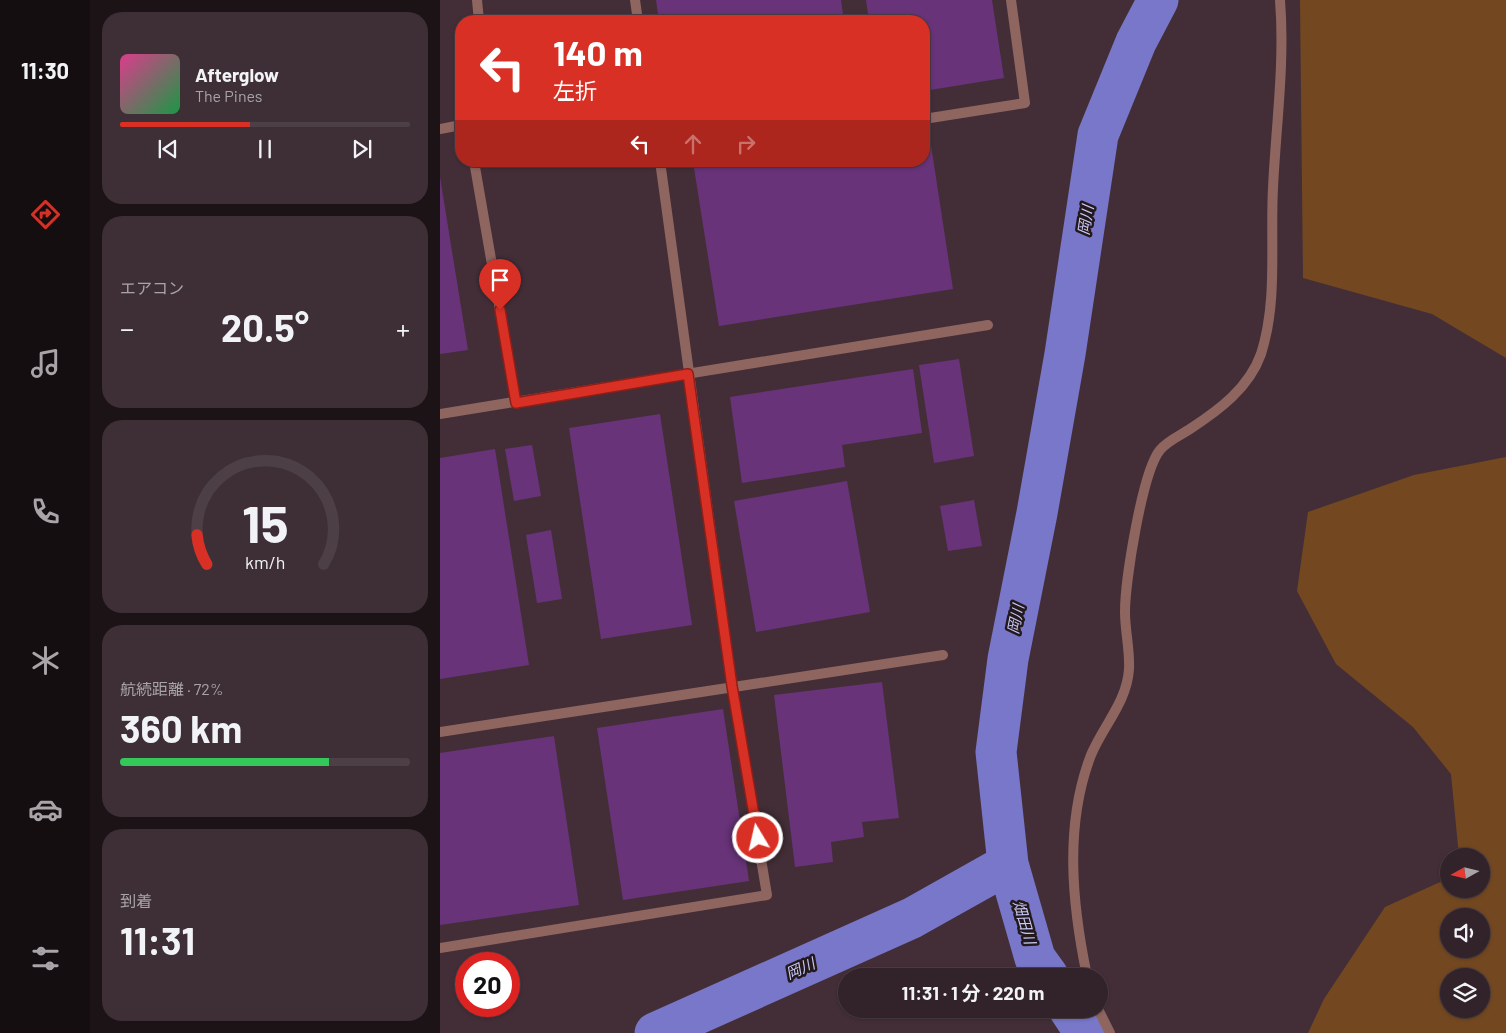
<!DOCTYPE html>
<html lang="ja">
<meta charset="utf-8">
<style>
:root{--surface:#322229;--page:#3d2f35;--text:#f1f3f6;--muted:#a8a4a8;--line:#4d3f46;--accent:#d93025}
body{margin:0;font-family:Barlow,"Noto Sans JP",sans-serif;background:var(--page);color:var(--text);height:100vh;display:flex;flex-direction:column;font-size:19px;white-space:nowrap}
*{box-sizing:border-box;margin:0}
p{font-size:16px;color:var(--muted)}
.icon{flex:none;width:28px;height:28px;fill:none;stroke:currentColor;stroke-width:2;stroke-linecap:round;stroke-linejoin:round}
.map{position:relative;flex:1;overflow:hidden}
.details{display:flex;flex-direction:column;gap:12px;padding:12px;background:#1c1317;width:350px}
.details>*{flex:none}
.hud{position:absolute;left:15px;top:15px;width:475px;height:152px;border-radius:20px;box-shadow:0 1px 4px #0004,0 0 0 1px var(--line);background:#d93025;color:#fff;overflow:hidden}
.needle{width:32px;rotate:262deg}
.buttons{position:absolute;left:1000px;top:848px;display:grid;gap:10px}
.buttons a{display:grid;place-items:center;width:50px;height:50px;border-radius:50%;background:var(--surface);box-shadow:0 1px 4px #0004,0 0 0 1px var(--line);font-size:25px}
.speed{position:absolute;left:15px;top:952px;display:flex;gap:10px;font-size:25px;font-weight:700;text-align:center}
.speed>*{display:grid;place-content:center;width:65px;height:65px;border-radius:50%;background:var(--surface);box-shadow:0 1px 4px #0004,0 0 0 1px var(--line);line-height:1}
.speed .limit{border:8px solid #d22;background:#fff;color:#111}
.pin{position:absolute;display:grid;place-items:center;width:42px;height:42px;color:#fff;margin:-51px -21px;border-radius:50% 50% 50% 0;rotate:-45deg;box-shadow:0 0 5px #0007}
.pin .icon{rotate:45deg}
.me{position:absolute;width:55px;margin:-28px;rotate:351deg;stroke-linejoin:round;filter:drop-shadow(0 0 4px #0008)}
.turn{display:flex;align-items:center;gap:18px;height:105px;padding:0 15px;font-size:22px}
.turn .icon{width:65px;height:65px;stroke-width:2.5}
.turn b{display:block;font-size:35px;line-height:42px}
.lanes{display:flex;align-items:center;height:48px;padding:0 15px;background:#0003;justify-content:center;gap:25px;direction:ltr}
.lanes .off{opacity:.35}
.big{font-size:38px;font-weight:700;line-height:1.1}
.details .card{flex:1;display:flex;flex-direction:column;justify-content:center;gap:8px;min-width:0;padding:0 18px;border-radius:20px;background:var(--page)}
.details .dial{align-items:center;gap:0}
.dial svg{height:130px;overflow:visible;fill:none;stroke:var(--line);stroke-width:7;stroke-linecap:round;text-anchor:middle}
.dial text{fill:var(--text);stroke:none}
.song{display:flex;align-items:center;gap:15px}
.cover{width:60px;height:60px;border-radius:8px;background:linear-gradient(135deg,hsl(330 70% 55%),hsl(140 70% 35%))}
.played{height:5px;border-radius:2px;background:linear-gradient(90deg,var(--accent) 45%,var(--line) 45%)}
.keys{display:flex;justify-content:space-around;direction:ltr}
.heat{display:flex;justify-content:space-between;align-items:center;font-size:28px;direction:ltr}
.charge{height:8px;border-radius:4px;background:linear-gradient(90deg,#34c759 72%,var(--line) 0)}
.trip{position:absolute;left:398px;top:968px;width:270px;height:50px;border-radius:25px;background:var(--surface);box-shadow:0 1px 4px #0004,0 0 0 1px var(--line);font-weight:700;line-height:50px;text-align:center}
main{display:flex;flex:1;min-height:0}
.tabs{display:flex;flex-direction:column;width:90px;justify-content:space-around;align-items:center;background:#140e10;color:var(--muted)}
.tabs .icon{width:35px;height:35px}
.tabs .on{color:var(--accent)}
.tabs b{font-size:22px;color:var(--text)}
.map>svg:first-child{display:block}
</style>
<main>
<nav class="tabs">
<b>11:30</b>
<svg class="icon on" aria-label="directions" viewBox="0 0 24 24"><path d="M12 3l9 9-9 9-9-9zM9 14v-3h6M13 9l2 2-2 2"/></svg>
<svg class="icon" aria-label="music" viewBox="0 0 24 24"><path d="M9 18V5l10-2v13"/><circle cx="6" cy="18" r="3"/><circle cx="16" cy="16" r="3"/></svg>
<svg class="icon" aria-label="phone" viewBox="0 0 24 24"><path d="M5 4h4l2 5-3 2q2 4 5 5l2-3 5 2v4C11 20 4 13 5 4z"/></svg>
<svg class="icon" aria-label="climate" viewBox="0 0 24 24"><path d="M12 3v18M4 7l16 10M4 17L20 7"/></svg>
<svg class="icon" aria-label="car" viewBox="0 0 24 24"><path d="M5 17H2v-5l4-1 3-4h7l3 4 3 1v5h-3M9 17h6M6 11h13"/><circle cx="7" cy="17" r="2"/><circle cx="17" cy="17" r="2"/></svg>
<svg class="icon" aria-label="filters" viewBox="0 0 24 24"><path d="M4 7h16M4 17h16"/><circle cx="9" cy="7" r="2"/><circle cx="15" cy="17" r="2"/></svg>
</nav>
<section class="details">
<div class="card">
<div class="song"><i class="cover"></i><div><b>Afterglow</b><p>The Pines</p></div></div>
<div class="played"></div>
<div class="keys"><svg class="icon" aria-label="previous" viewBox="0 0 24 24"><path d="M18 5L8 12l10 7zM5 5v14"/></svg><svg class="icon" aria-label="pause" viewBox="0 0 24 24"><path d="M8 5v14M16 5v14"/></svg><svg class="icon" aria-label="next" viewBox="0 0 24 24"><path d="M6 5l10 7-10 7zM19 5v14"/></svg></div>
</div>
<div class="card"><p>エアコン</p>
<div class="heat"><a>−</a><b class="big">20.5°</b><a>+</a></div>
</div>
<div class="card dial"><svg viewBox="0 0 100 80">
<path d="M14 69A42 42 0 1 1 86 69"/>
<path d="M14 69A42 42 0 0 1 8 51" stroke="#d93025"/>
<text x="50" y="56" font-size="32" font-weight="700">15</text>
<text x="50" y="72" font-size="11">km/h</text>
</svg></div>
<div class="card"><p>航続距離 · 72%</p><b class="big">360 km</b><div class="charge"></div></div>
<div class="card"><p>到着</p><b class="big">11:31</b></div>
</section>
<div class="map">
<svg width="1066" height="1033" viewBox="0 0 1066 1033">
<rect width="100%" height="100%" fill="#432e37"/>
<!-- green -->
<path fill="#734821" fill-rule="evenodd" d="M860 0H1066V358L992 314 863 278Z
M1066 457V1033H868L884 999 945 907 1009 878V889H1041V856H1019L1011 774 973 727 896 664 857 591 868 512 974 475ZM1009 916H1041V949H1009ZM1009 976H1041V1009H1009Z"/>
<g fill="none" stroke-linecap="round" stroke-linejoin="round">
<!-- river -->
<path stroke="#7877c9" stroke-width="41" d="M608 976 595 958 568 864 556 752 568 659 597 513 625 354 658 135 696 42 718 0
M629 1009 645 1033
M215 1033 472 918 568 864"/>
</g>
<!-- building -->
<path fill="#683379" d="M216 0H401L404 21H219Z
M426 0H552L564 78 484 91V21H429Z
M489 132 513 289 279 326 254 168 301 161H484V133Z
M0 177 28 350 0 354Z
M519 359 534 456 494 463 479 365Z
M473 369 482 433 402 445 405 467 302 483 290 397Z
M220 414 252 625 161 639 129 428Z
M92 445 101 496 74 501 65 449Z
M55 449 89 665 0 679V458Z
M407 481 430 612 316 632 294 501Z
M534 500 542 546 508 551 500 506Z
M111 530 122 599 97 603 86 535Z
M442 682 459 818 422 822 424 837 391 842 393 862 355 867 334 695Z
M283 709 309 881 183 900 157 728Z
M114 736 139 905 0 925V753Z"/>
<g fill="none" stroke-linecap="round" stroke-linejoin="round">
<!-- lane -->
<path stroke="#8f6560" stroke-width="10" d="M37 0 39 21
M195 0 198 21
M484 119 585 103 571 0
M0 129 21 125
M34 161 76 403
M0 414 548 325
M0 732 503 655
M0 948 327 895 292 686 220 161"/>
<!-- street -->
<path stroke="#8f6560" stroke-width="10" d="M647 976C632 904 624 825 651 755 663 726 687 702 689 669 690 650 685 631 685 612 685 582 702 472 720 450 727 441 741 435 750 429 779 410 809 388 821 354 838 301 830 243 833 188 836 125 845 63 840 0
M658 1009 670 1033"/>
</g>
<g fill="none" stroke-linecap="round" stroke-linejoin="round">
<defs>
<path id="route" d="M60 310 76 403 248 374 292 686 318 838"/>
</defs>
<!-- route casing -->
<use href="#route" stroke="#8d1f18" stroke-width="12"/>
<!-- route -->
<use href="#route" stroke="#d93025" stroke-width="9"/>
</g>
<g text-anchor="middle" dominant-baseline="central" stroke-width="5" stroke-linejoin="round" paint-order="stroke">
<!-- water labels -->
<g font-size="15" font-style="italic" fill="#c7c9f5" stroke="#23191d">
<text transform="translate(645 220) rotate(-81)">岡川</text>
<text transform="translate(575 619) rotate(-79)">岡川</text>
<text transform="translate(585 922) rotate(74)">畑田川</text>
<text transform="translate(360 968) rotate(-24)">岡川</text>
</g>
</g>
</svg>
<div class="buttons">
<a><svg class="needle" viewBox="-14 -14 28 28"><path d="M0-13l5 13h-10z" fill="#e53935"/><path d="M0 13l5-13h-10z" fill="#a8a4a8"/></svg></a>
<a><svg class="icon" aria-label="sound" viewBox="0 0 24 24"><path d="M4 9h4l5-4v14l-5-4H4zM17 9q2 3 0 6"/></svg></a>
<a><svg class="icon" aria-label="layers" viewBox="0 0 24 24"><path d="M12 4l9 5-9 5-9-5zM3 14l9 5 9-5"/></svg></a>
</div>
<div class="speed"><div class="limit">20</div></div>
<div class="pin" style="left:60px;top:310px;background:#d93025"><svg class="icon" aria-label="arrive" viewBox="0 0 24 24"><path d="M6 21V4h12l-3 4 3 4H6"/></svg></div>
<svg class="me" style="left:318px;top:838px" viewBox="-20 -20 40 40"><circle r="17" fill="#d93025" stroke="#fff" stroke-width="3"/><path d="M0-11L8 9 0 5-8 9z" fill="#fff"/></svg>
<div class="trip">11:31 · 1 分 · 220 m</div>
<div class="hud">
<div class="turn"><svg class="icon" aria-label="left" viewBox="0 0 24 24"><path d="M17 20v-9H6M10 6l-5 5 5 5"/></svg><div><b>140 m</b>左折</div></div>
<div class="lanes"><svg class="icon" aria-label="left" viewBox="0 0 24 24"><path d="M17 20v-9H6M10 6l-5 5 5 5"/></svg><svg class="icon off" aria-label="ahead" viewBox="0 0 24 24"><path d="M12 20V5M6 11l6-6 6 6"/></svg><svg class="icon off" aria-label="right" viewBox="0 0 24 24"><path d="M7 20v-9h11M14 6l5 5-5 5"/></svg></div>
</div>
</div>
</main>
